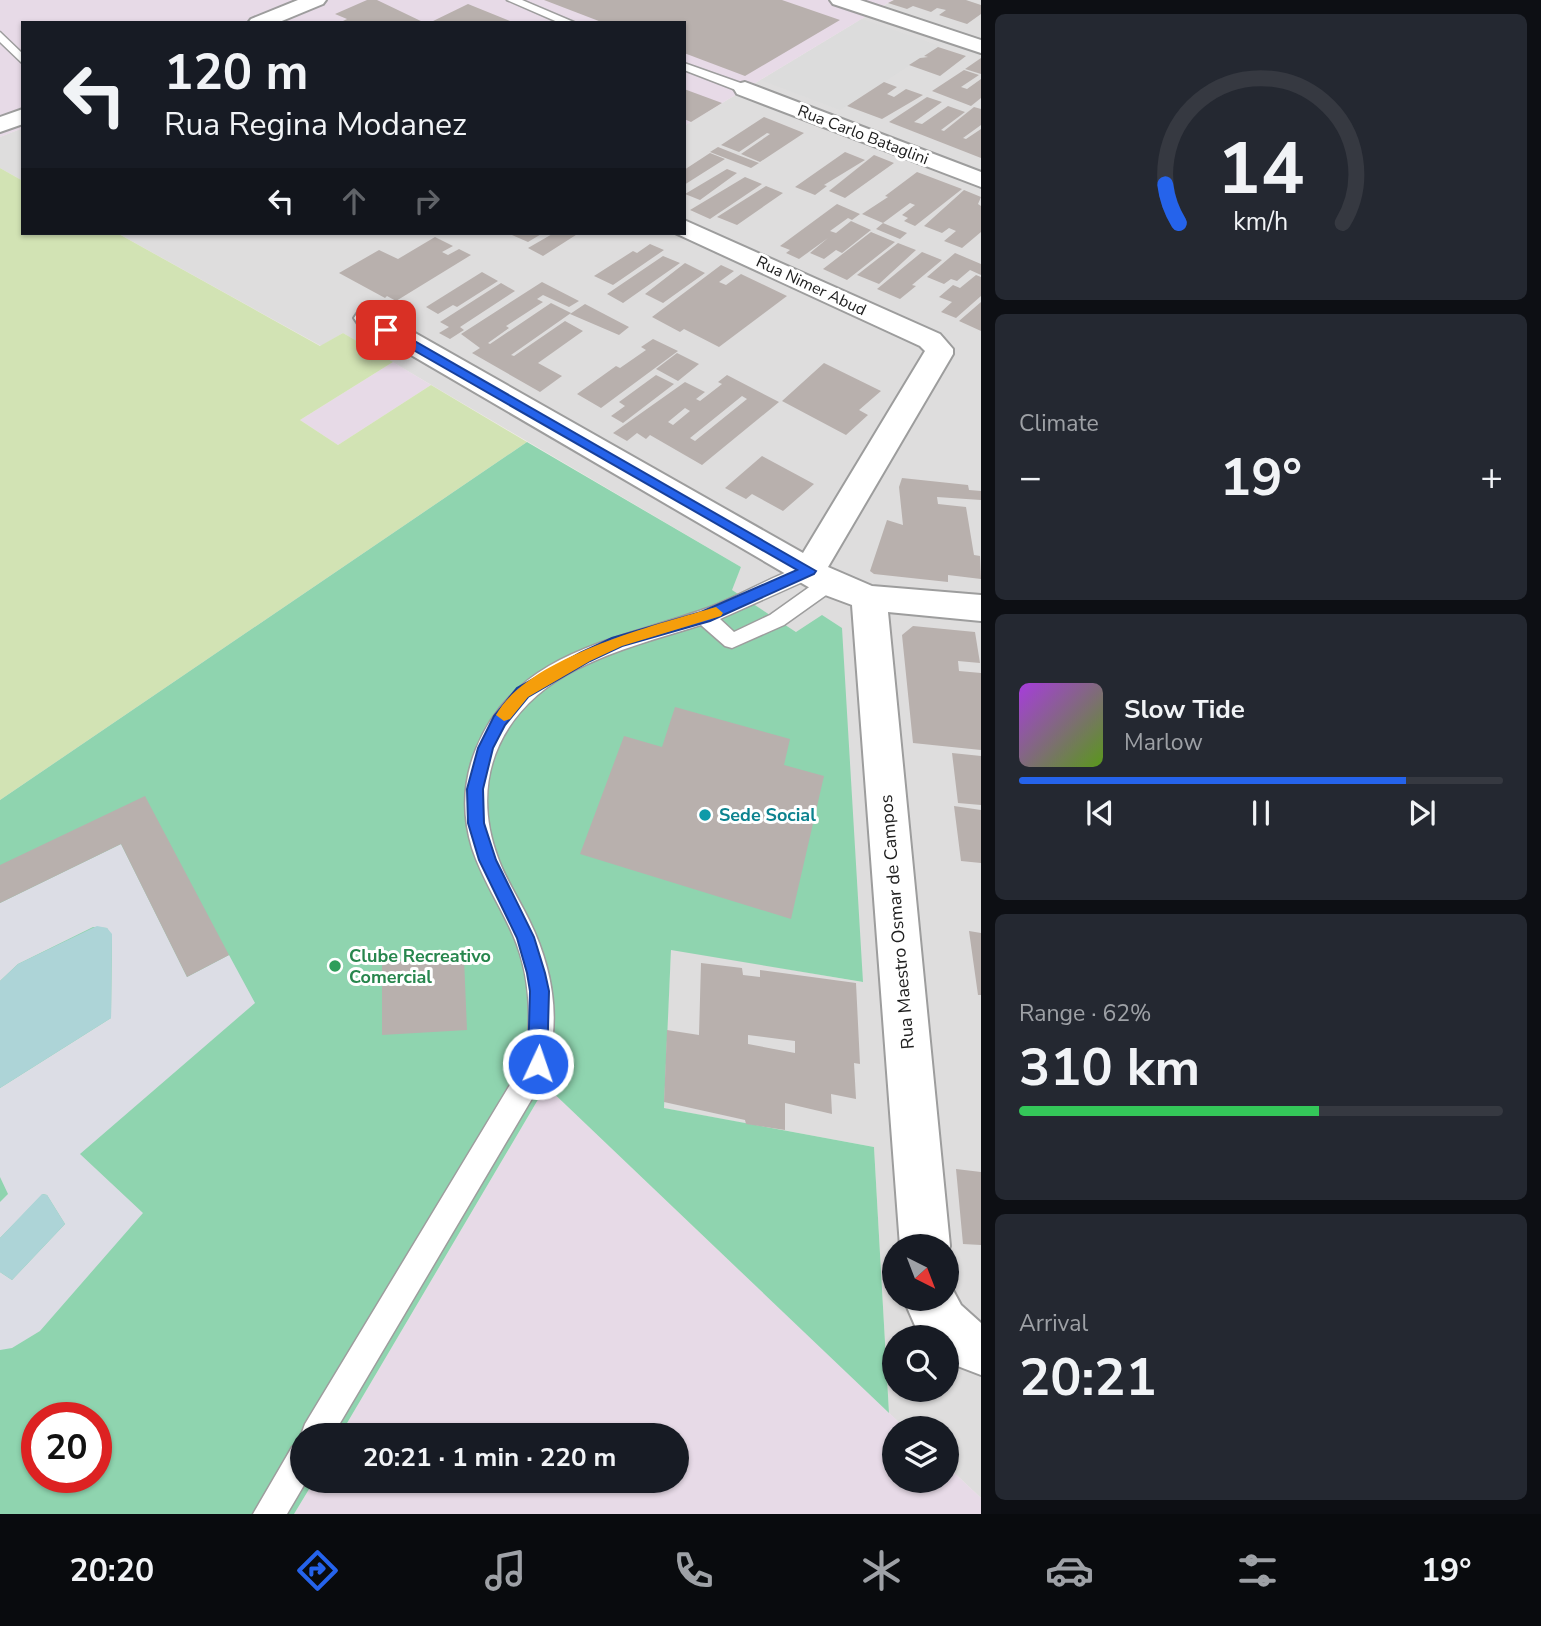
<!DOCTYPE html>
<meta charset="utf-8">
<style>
:root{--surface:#171b24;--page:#242831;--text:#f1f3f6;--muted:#9ea1a6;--line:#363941;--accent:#2563eb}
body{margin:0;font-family:"Nunito Sans",sans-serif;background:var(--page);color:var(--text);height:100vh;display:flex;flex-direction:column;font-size:26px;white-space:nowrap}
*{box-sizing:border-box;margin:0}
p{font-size:23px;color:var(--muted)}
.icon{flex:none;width:38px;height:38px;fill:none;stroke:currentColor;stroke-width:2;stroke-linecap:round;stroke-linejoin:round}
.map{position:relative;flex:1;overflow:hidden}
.panel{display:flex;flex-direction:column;gap:14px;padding:14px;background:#0d0f14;width:560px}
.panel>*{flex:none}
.guide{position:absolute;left:21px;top:21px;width:665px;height:214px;border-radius:0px;box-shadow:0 2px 5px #0004;background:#171b24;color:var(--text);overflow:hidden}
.needle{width:46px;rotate:138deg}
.controls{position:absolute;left:882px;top:1234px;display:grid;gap:14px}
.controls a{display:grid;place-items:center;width:77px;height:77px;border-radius:50%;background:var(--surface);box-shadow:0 2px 5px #0004;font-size:35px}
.speed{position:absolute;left:21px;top:1402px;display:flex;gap:14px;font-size:35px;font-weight:700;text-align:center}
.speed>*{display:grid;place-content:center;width:91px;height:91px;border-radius:50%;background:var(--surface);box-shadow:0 2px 5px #0004;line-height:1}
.speed .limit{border:10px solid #d22;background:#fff;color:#111}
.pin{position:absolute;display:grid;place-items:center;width:60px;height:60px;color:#fff;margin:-30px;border-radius:14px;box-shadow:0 4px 10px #0006}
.me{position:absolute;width:77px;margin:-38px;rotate:3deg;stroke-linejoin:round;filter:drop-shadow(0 0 5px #0008)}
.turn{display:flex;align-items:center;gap:24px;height:147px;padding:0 28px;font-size:32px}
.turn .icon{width:91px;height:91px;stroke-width:2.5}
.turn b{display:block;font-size:49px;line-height:60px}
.lanes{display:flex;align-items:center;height:66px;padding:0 28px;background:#0003;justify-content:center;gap:35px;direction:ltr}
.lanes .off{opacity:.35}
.big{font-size:52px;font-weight:700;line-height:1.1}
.panel .widget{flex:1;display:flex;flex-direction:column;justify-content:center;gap:10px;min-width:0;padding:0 24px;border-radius:10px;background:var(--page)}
.panel .dial{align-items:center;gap:0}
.dial svg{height:182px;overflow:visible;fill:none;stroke:var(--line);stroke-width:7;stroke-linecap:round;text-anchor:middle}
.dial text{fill:var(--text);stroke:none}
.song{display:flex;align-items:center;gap:21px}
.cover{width:84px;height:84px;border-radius:10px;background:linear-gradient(135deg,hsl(280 70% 55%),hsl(90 70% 35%))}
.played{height:7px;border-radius:4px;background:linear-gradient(90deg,var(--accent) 80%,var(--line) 80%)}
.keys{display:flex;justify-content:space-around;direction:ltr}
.heat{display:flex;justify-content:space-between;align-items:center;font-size:38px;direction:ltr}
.charge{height:10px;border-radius:5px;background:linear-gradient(90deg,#34c759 62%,var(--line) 0)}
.trip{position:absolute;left:290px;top:1423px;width:399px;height:70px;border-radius:35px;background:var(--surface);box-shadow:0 2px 5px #0004;font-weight:700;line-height:70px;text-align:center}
.dock{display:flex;height:112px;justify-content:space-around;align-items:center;background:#090b0e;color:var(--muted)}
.dock .icon{width:49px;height:49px}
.dock .selected{color:var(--accent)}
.dock b{font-size:32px;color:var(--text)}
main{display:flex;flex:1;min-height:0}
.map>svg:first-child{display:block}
</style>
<main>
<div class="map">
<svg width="981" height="1514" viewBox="0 0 981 1514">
<rect width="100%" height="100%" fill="#efebe7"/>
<!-- residential -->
<path fill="#dedddd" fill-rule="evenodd" d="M893 0H981V1498L947 1466V1428H905L889 1413 874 1147 663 1108 671 949 862 982 796 632 731 590 741 567 343 333 321 346 117 233H684V126ZM894 1246H947V1298H894ZM894 1337H947V1390H894Z
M23 128V181L0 168V137Z"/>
<!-- industrial -->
<path fill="#e7dae7" d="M0 0H893L684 126V23H23V128L0 137Z
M393 362 431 385 338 445 300 420Z
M546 1086 905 1428H894V1480H947V1466L981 1498V1514H294L314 1481 677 1480V1435H340Z"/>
<!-- grass -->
<path fill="#d2e3b4" d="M0 168 23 181V233H117L320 346 343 333 393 362 300 420 338 445 431 385 527 442 0 800Z"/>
<!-- pitch -->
<path fill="#8fd4af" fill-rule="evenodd" d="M527 442 741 567 732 590 796 632 822 615 842 628 863 982 671 950 664 1108 874 1147 889 1413 546 1086 340 1435H303V1480L314 1481 294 1514H0V800ZM37 1418H96V1477H37Z"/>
<!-- parking -->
<path fill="#dcdcdc" d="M862 19 940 46 840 110 761 80Z"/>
<!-- plaza -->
<path fill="#dcdde5" d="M121 844 187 977 229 955 255 1003 80 1154 143 1213 40 1331 12 1348 0 1350V1272L12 1280 65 1224 47 1195 43 1194 0 1238V1202L8 1194 0 1177V1088L111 1018 112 937 107 928 93 927 18 964 0 981V903Z"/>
<!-- water -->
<path fill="#add4d7" d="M97 926 107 928 112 934 111 1018 0 1088V981L18 964Z
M42 1194 47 1195 65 1224 12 1280 0 1272V1238Z"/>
<!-- building -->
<path fill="#b8b0ad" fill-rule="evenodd" d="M367 0H377L425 23H339L347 19 335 14Z
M544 0H782L840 20 745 76 684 53V23H604Z
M894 0H966L981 5V14L967 24 939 15 946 10 937 8 931 12 913 6 907 9 888 3Z
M468 4 515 23H429Z
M938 47 966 56 940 76 909 65 920 58 928 57 924 56Z
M981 58V74L965 69Z
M964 70 979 75 961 87 967 89 981 79V98L971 106 932 91Z
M884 82 897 87 887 94 894 97 906 89 923 95 882 119 847 106Z
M684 89 722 103 691 122 684 119Z
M927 97 942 102 914 122 922 124 948 106 965 112 941 130 944 131 974 107 981 109V125L963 138 966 139 981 129V158L889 122Z
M764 117 804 133 760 162 741 154 770 134 767 133 739 152 721 145Z
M718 147 738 155 759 163 751 168 710 152Z
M845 152 865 160 824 185 827 186 815 195 795 187Z
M710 153 725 159 684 185V170Z
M874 155 894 163 845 198 829 191Z
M727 169 737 173 700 200 685 194Z
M917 172 962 189 915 226 904 221 908 218 902 215 915 205 910 203 883 223 862 214 888 197 885 196Z
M745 177 762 184 710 219 690 210Z
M766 186 783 193 737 225 717 217Z
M964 190 981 197 978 204 981 206V232L962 248 944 241 956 231 949 228 942 233 924 226Z
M837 204 860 214 852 220 848 218 830 231 836 233 851 221 871 230 842 253 836 250 824 259 810 253 828 238 799 259 786 253 790 250 780 246Z
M883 223 907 233 900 239 876 229Z
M871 232 895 242 847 280 823 269Z
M515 233H543L528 242 512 235Z
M554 233H579L543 256 528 248Z
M435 237 453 246 442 252 448 255 459 249 471 255 396 301 387 296 385 298 339 273 379 250 398 259Z
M898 243 916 250 879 284 857 275Z
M650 244 664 250 613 285 594 276 633 251 637 253Z
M922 252 942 260 912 285 916 286 900 299 877 289Z
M955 253 981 264V275L970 270 957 281 951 279 944 284 927 277Z
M663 256 680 263 623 303 607 294Z
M685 263 705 273 663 303 645 294Z
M721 265 734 271 719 282 726 285 741 274 787 296 719 347 684 329 680 332 652 317Z
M482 272 498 281 457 307 453 305 438 314 426 307Z
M976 275 981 277V296L956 318 941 312 952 302 939 297 953 285 960 288Z
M542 282 579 301 569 307 543 295 537 299 543 302 506 326 509 328 488 343 490 344 551 303 571 313 511 355 514 356 565 321 583 331 538 363 562 376 540 392 472 353 480 348 461 334Z
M501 283 515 291 460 327 464 330 450 339 439 333 449 327 440 322Z
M981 302V331L959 321Z
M585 304 606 315 629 327 619 335 570 314Z
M653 339 678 351 601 408 577 394 616 366 620 368 646 350 641 347Z
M677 353 699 364 678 381 656 369Z
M824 363 881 391 859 410 868 415 846 435 782 401Z
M656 375 674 384 623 423 611 416 625 406 619 402Z
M727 375 779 402 702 465 650 435 646 439 637 433 627 441 613 433 685 382 705 392 696 399 700 401 722 384 718 382ZM742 396 747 399 695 441 690 438ZM685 408 690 411 673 425 668 422Z
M762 456 814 484 783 511 752 494 746 499 725 488Z
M902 478 968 485 969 490 981 491V500L937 497 938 504 966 507 974 555 980 556 981 579 948 575V582L874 574 870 571 887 520 903 525 899 487Z
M913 626 975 632 980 663 958 661 959 671 981 673V750L913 743 902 635Z
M675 707 790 739 784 765 824 776 791 919 580 854 624 736 662 747Z
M952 753 981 756V805L958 803Z
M145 796 229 955 187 977 121 844 0 903V865Z
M954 806 981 810V863L961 861Z
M969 931 981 933V995H978Z
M464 958 467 1030 382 1035V962Z
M701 963 742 968 743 975 760 977V970L856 983 860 1064 854 1063 856 1099 831 1094 832 1114 785 1103V1130L746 1124 745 1120 664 1102 667 1030 699 1035ZM748 1035 795 1041V1053L748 1044Z
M956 1169 981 1172V1245L963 1244Z"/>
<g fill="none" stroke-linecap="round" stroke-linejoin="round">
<defs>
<path id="service" d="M507 0H522L576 23H560Z
M0 32 23 54V64L0 42Z
M684 63 749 86 751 89 741 92 684 70Z
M809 564 816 566 818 571 816 576 720 619 734 632 770 615 822 578H836L838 583 836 588 784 625 732 648 725 646 701 625C660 638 616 649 577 669 502 707 468 777 498 858 506 880 519 899 529 920 557 977 565 1041 533 1097L333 1435H303V1439L301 1435 305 1424 525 1060C532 1018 530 974 513 935 500 905 482 879 472 848 462 815 463 781 476 749 515 652 614 641 702 610 738 598 772 575 809 564Z
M303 1443V1480H307L287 1514H253L292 1447Z"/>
<path id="minor" d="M298 0H326L323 4 277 23H248L251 19Z
M830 0H860L981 40V53L833 4Z
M745 82 981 172V187L737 94 734 89 737 84Z
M23 109V124L0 132V117Z
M684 220 940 334 953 349V354L828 567 872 586 981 595V621L888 612 950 1246 947 1254V1246H900L852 605 817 592 358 324 354 318 358 312 368 310 378 312 803 553 925 351 920 346 675 233H684Z
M947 1279 961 1305 981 1323V1375L947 1362V1337H920L903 1298H947Z"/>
</defs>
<!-- service casing -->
<use href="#service" stroke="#9d9d9d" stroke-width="3"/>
<!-- minor casing -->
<use href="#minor" stroke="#9d9d9d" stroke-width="4"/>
<!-- service -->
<use href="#service" fill="#fff" fill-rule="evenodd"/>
<!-- minor -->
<use href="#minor" fill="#fff" fill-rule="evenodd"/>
</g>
<!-- route -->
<path fill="#2563eb" stroke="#184099" stroke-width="2" d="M382 327H390L816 571 814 574 710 621 622 646 590 661 528 697 505 725 493 748 483 789 484 823 496 860 534 937 545 973 549 991 547 1064 545 1070 538 1073 531 1070 528 1064 530 991 527 973 517 938 479 860 468 823 467 789 478 748 494 716 517 688 580 653 612 638 701 612 797 570 382 332Z"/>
<!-- slow -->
<path fill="#f59e0b" d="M716 607 723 613 721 616 622 646 590 661 528 697 510 719 504 721 496 715C528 657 655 625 716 607Z"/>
<!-- markers -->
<circle fill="#0f9aa8" stroke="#fff" stroke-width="2.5" cx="705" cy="815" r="7"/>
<circle fill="#2e9e5b" stroke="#fff" stroke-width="2.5" cx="335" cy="966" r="7"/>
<g text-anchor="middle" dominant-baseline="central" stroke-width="6" stroke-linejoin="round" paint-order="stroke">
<!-- far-street labels -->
<g font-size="16" fill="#202020" stroke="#fff">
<text transform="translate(863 135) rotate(21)">Rua Carlo Bataglini</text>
<text transform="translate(811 286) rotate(25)">Rua Nimer Abud</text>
</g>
<!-- culture labels -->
<g font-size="18" font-weight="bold" fill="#0d838f" stroke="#fff" text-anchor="start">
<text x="719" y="815">Sede Social</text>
</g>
<!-- street labels -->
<g font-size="18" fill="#202020" stroke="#fff">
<text transform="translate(897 922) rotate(-95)">Rua Maestro Osmar de Campos</text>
</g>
<!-- leisure labels -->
<g font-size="18" font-weight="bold" fill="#27864d" stroke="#fff" text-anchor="start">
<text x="349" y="956">Clube Recreativo<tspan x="349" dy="21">Comercial</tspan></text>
</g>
</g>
</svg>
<div class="controls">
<a><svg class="needle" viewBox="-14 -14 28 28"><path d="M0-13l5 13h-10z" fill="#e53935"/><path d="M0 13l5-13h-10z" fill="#9ea1a6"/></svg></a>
<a><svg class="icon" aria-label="search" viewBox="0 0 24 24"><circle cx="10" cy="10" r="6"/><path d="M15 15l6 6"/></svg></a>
<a><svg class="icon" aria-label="layers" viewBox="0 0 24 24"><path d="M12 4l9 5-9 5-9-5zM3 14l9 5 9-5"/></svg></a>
</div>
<div class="speed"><div class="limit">20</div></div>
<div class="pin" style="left:386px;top:330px;background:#d93025"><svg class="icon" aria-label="arrive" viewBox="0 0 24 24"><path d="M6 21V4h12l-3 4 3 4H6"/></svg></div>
<svg class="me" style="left:538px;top:1064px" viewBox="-20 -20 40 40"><circle r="17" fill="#2563eb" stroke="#fff" stroke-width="3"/><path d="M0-11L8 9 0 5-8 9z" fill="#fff"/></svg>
<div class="trip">20:21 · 1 min · 220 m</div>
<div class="guide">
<div class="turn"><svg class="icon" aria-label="left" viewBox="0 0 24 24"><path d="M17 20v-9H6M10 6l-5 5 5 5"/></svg><div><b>120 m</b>Rua Regina Modanez</div></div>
<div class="lanes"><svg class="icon" aria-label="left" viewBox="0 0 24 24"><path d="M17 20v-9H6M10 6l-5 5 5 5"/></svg><svg class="icon off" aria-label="ahead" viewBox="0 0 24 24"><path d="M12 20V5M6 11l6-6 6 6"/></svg><svg class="icon off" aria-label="right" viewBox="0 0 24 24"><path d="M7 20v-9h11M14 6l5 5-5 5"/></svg></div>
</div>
</div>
<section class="panel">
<div class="widget dial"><svg viewBox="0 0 100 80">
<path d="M14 69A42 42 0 1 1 86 69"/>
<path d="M14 69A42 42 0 0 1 8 52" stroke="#2563eb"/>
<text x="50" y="56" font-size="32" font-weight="700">14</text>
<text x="50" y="72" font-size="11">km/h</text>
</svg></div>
<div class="widget"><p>Climate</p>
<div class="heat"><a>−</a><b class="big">19°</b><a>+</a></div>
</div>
<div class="widget">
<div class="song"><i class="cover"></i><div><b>Slow Tide</b><p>Marlow</p></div></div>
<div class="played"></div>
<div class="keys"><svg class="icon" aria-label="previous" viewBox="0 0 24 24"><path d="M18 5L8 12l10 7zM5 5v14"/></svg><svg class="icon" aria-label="pause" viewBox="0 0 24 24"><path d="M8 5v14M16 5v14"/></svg><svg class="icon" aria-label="next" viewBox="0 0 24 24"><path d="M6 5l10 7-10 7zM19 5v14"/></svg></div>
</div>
<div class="widget"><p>Range · 62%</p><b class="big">310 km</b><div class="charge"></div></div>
<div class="widget"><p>Arrival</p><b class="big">20:21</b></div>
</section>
</main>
<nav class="dock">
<b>20:20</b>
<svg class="icon selected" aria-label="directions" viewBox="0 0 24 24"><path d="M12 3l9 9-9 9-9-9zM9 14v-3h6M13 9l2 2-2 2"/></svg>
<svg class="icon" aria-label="music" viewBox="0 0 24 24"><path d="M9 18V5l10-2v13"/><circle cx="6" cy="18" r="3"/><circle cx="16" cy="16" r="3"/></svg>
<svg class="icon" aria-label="phone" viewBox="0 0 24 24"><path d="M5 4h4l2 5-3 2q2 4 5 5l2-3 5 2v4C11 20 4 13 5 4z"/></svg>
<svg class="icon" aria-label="climate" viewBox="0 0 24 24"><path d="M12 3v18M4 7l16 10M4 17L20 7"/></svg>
<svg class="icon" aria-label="car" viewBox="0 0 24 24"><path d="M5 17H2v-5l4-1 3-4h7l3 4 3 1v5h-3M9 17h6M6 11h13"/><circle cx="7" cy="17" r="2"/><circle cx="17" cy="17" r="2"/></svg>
<svg class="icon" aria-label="filters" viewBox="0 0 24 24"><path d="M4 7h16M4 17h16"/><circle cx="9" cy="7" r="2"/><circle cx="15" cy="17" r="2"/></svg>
<b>19°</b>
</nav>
